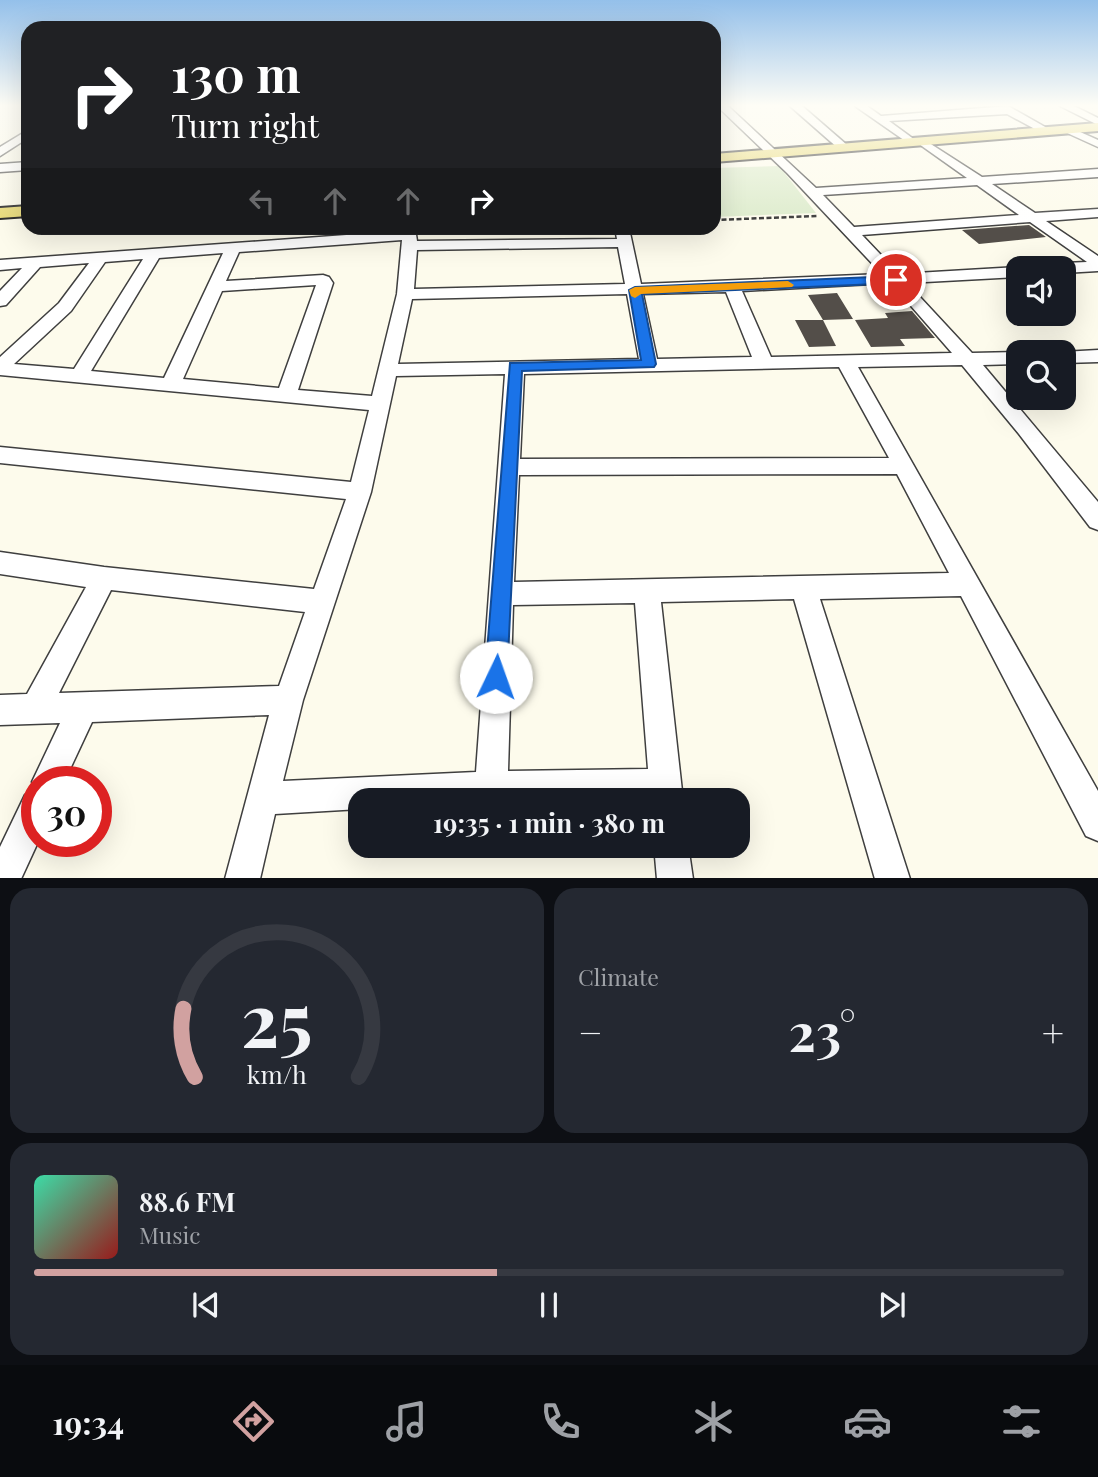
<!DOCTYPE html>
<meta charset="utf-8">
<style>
:root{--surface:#171b24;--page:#242831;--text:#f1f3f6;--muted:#9ea1a6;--line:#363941;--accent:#d1a1a0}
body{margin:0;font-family:"Playfair Display",serif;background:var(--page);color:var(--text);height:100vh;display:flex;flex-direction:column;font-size:26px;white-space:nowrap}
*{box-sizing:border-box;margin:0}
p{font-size:23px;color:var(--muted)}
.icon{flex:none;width:38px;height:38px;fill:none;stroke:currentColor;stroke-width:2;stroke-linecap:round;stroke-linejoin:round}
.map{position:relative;height:878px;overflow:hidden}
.panel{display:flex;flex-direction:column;gap:10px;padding:10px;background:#0d0f14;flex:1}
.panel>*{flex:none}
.banner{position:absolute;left:21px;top:21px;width:700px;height:214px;border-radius:21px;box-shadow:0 7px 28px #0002;background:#202124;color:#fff;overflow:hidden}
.fabs{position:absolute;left:1006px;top:256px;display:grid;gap:14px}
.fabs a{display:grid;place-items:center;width:70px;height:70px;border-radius:14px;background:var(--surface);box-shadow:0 7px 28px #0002;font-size:35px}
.speed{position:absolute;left:21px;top:766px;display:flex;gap:14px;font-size:35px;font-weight:700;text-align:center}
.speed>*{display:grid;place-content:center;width:91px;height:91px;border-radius:50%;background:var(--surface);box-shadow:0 7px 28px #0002;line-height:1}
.speed .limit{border:10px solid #d22;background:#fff;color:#111}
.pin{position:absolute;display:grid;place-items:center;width:60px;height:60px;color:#fff;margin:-30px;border:4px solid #fff;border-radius:50%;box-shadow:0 2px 7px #0007}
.me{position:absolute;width:77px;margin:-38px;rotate:3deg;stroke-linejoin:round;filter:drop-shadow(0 0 5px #0008)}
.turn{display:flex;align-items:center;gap:24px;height:147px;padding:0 35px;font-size:32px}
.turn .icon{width:91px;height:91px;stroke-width:2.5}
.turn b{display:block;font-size:49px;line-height:60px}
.lanes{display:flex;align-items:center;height:66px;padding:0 35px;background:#0003;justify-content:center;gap:35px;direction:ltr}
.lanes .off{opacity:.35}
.big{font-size:52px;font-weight:700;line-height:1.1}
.panel .tile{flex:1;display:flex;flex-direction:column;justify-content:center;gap:10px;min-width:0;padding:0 24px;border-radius:21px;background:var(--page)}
.panel .dial{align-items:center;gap:0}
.dial svg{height:182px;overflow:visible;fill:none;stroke:var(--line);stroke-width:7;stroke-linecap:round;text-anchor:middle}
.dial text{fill:var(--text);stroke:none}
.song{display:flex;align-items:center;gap:21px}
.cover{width:84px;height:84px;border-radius:10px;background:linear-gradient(135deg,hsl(160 70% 55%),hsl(0 70% 35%))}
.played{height:7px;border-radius:4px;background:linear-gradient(90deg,var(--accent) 45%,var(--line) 45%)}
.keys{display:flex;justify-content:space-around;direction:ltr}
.heat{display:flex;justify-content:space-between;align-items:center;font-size:38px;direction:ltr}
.panel .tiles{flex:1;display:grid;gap:10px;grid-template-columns:1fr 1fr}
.tile:last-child{grid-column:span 2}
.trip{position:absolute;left:348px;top:788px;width:402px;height:70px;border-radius:21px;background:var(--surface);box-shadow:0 7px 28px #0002;font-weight:700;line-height:70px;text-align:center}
.dock{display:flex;height:112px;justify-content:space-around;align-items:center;background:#090b0e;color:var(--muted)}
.dock .icon{width:49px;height:49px}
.dock .selected{color:var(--accent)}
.dock b{font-size:32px;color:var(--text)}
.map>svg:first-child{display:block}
</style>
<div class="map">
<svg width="1098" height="879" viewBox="0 0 1098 879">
<rect width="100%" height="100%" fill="#fdfbec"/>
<!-- pitch -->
<path fill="#dcebcb" d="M779 166 816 213 714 217V168Z"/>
<!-- building -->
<path fill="#534e49" d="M1029 225 1046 237 979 244 962 230Z
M837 293 853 319 823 320 808 295Z
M912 311 935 338 900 339 905 346 871 347 855 320 888 318 885 313Z
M795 320H823L836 346 809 347Z"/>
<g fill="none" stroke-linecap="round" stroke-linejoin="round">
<defs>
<path id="minor" d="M717 106H728L816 188 967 178 919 144 917 142 923 139 982 177 1098 169V177L992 184 1035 213 1098 209V217L1046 221 1098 256V271L1064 273V268H1056L1064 263 1087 262 1030 222 862 235 899 274 1018 267 1020 268 1018 277 907 283 972 353 1018 352V364L983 365 1098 502V530L1090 527 1019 434 962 365 858 367 1098 791V841L1086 836 961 596 820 599 910 879H875L794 599 661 602 683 800H360V809L275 814 260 879H225L269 715 92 722 64 782H37L38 842 21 879H0V847L25 795 36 791 32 782 60 723 0 725V695L27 694 86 587 0 574V552L104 567 314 589 346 499 0 463V447L351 482 369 410 0 375V357L59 303 89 263 40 267 6 305 0 306V291L22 268 0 270V260L401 231V228H415L417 241 617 239 615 228H629L641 284 882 274 787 173ZM977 185 1019 215 854 227 823 195ZM402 240 397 294 372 396 298 390 333 283 329 277 323 275 226 281 239 252ZM618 247 625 284 414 289 417 250ZM223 253 164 378 91 371 159 258ZM143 259 74 369 14 364 71 311 105 262ZM891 283 952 353 771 357 742 291ZM316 285 279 388 183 379 222 291ZM726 292 752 357 657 359 643 294ZM627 294 639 359 398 364 412 299ZM839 367 889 458 520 459 524 374ZM505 374 476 772 283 781 303 700 371 492 396 376ZM897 474 949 573 514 582 519 475ZM111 590 305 612 279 686 59 693ZM635 603 648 769 508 771 513 605Z
M790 106H802L847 145V149H839Z
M855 106H867L881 116 1008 106 1054 132 1044 134 1007 114 889 121 915 140 917 142 911 145Z
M1060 106H1074L1098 118V125Z
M1069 127 1098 140V147L1065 132 1063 130Z
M28 130V138L0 156V147Z
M28 162V170L0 172V164Z
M1098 350V362L1064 363V352H1062Z
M654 845H688L693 879H657Z"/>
<path id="major" d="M1098 123V131L714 162V154Z
M28 206V216L0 218V208Z"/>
</defs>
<!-- minor casing -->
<use href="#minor" stroke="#3f3f3f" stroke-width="3"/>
<!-- major casing -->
<use href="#major" stroke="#1d1d1d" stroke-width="4"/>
<!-- path -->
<path stroke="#2e2e2e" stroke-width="2.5" stroke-dasharray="5 2.5" stroke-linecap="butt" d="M714 220 817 216"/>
<!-- minor -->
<use href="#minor" fill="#fff" fill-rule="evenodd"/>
<!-- major -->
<use href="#major" fill="#e7d872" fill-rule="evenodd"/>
</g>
<!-- sky -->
<linearGradient id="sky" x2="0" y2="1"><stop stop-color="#94c0ea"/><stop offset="0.46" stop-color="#fefdf6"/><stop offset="1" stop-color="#fefdf6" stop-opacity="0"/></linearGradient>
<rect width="1098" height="229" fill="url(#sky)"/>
<!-- route -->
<path fill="#1a73e8" stroke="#114b97" stroke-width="2" d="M896 276 902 280 900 283 642 294 656 364 654 367 522 371 507 677 504 684 496 688 488 684 485 677 510 363 641 360 629 290 635 287Z"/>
<!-- slow -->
<path fill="#f59e0b" d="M788 281 794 285 792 287 641 294 635 298 631 296 629 290 635 287Z"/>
</svg>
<div class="fabs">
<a><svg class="icon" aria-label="sound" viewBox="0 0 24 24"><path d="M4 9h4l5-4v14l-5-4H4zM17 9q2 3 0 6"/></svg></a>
<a><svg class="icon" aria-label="search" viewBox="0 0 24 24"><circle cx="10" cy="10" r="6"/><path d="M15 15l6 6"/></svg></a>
</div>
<div class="speed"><div class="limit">30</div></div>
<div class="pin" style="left:896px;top:280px;background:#d93025"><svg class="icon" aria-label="arrive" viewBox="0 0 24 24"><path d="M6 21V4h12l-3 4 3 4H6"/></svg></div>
<svg class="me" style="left:496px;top:677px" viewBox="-20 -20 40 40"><circle r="19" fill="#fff"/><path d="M0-13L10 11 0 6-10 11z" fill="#1a73e8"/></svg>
<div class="trip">19:35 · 1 min · 380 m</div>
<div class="banner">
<div class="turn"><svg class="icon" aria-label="right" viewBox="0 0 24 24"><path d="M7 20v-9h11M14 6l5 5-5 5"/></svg><div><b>130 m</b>Turn right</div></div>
<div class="lanes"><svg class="icon off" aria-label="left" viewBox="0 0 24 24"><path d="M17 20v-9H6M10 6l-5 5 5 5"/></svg><svg class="icon off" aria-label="ahead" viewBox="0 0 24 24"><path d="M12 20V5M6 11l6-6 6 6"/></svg><svg class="icon off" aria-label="ahead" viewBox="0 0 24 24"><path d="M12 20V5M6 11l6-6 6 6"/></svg><svg class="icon" aria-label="right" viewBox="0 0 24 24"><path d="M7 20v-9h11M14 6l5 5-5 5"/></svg></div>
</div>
</div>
<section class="panel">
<div class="tiles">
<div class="tile dial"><svg viewBox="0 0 100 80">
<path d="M14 69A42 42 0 1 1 86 69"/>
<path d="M14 69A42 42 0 0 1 9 39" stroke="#d1a1a0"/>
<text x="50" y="56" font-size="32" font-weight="700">25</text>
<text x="50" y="72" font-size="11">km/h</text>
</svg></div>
<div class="tile"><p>Climate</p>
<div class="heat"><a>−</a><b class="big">23°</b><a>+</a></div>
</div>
<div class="tile">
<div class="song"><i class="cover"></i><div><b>88.6 FM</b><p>Music</p></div></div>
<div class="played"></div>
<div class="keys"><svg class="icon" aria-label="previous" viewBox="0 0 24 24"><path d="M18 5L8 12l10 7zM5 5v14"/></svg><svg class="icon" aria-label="pause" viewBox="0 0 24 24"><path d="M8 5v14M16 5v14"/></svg><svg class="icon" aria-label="next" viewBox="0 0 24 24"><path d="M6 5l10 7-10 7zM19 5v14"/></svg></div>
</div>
</div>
</section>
<nav class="dock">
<b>19:34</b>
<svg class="icon selected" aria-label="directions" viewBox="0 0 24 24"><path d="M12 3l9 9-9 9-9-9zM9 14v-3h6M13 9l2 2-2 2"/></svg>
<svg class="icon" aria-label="music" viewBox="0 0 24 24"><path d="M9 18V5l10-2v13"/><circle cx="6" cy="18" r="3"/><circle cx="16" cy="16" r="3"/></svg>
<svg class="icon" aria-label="phone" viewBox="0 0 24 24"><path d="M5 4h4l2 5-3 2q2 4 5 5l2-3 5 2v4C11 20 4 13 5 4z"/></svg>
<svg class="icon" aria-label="climate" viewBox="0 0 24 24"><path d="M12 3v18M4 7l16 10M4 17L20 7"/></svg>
<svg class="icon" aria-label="car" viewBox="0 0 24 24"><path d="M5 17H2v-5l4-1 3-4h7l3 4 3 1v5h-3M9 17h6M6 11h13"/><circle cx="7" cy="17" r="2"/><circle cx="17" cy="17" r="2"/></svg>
<svg class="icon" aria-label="filters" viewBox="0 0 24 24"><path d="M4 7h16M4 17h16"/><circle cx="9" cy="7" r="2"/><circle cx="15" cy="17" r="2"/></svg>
</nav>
